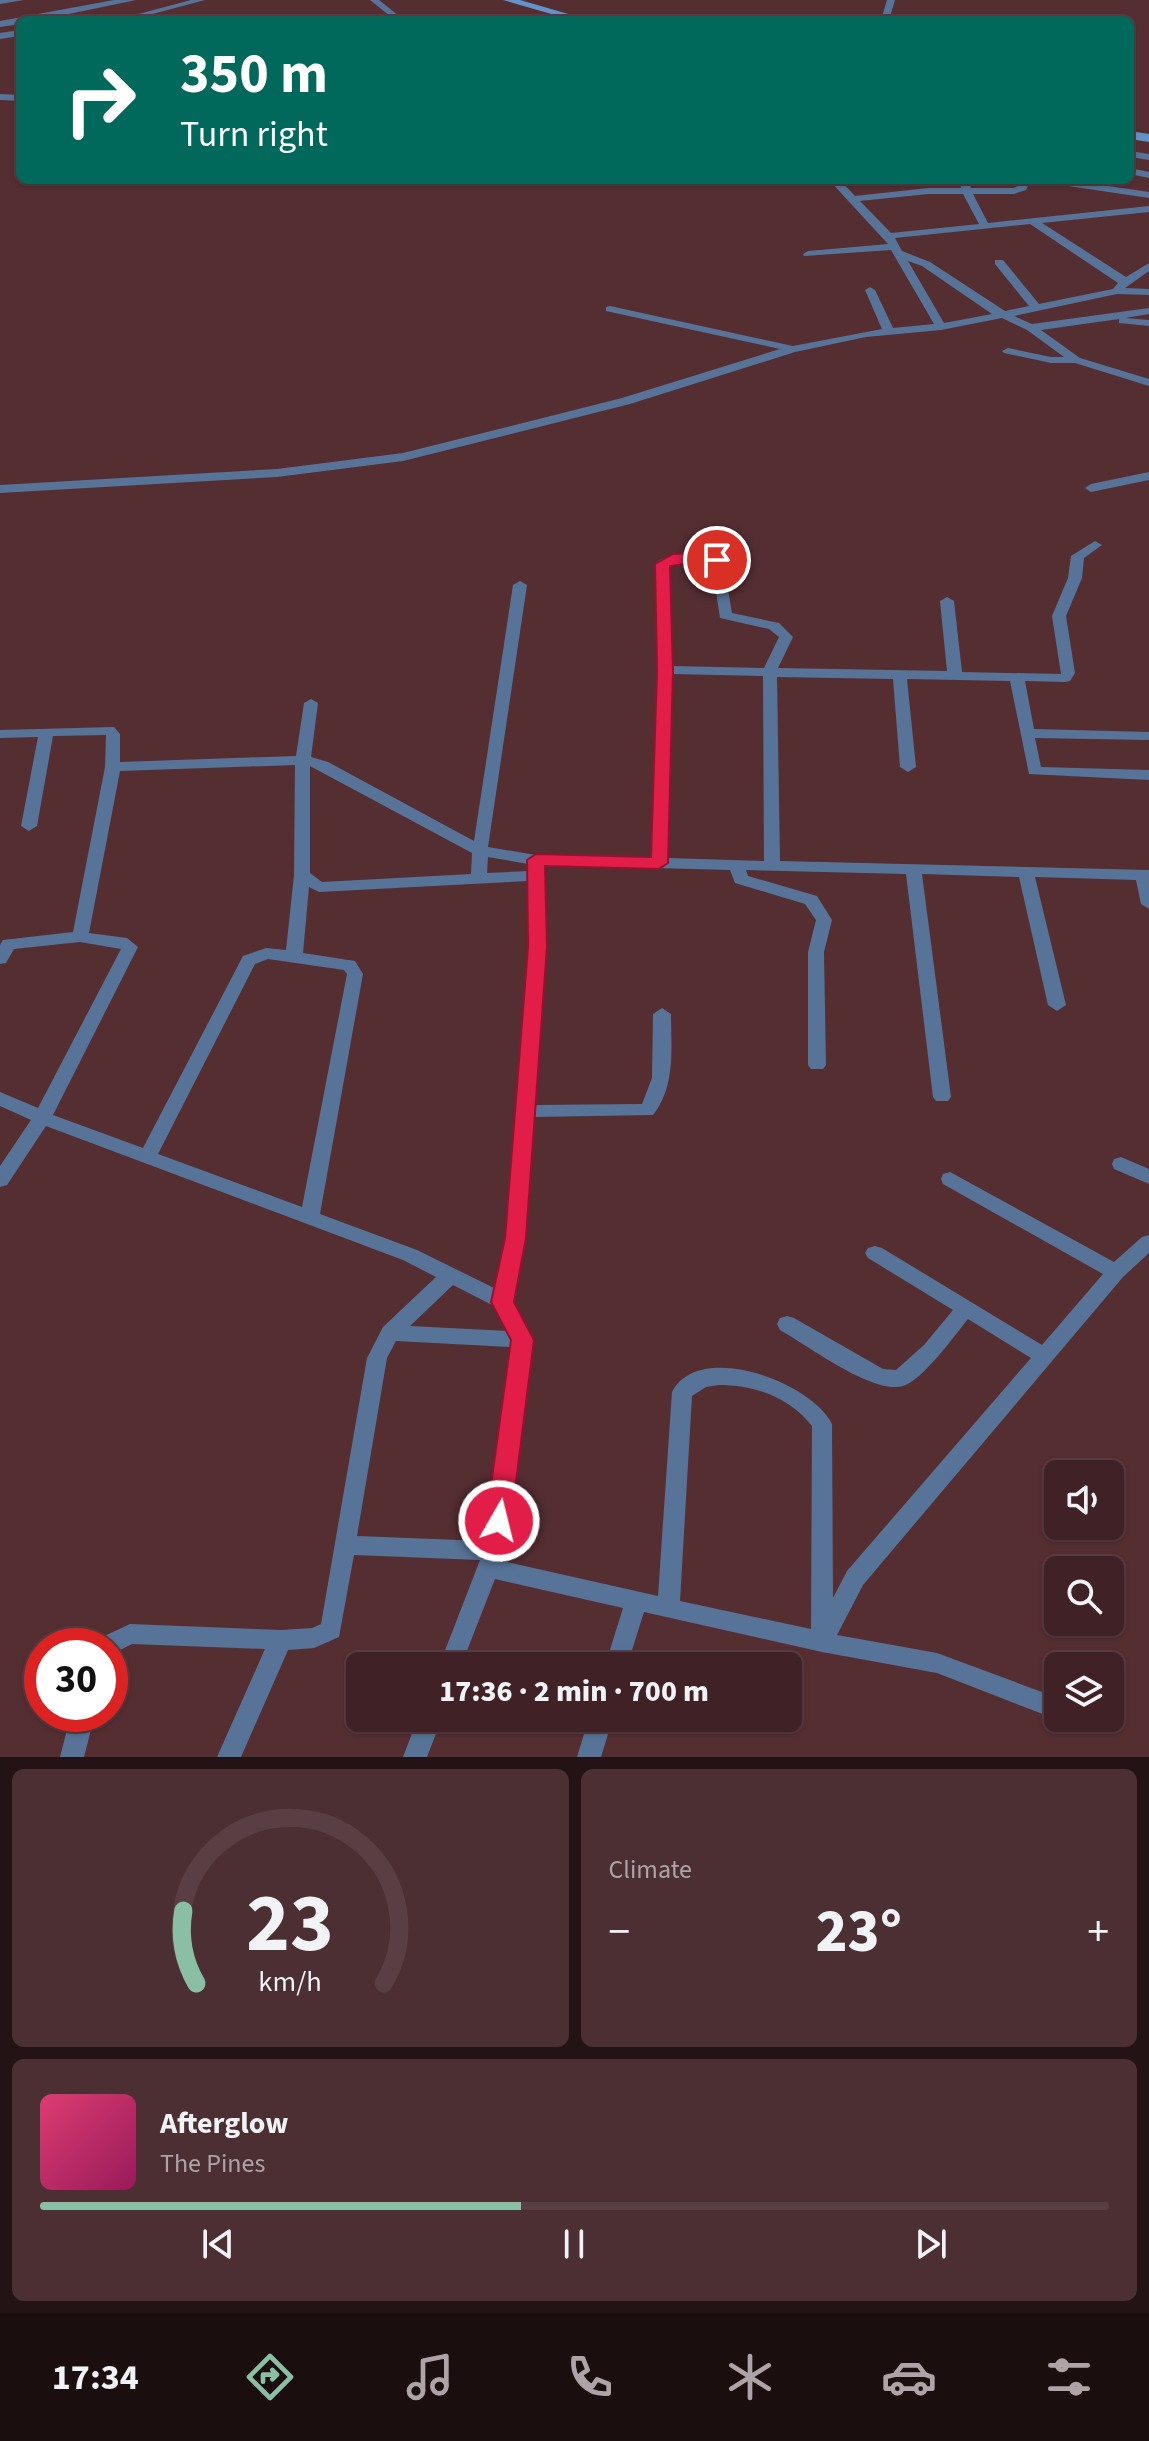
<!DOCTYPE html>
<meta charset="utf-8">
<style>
:root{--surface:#402226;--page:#4b2f32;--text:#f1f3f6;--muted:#aea4a7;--line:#593f43;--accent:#8abfa5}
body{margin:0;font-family:"Source Sans 3",sans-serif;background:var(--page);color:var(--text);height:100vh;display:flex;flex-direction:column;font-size:30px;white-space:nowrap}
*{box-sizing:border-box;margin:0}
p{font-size:26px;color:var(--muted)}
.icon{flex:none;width:44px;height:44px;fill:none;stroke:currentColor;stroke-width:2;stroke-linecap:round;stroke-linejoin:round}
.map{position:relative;height:1757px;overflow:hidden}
.sheet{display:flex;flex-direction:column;gap:12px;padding:12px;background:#231315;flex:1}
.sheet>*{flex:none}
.guide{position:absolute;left:16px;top:16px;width:1118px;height:168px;border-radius:12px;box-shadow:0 2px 6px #0004,0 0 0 2px var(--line);background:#00695c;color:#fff;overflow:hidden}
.buttons{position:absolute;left:1044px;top:1460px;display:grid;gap:16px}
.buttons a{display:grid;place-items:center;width:80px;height:80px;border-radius:12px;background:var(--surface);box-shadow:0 2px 6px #0004,0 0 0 2px var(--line);font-size:40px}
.speed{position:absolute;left:24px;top:1628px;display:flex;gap:16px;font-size:40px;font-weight:700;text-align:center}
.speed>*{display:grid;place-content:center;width:104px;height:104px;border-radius:50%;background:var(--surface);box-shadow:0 2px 6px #0004,0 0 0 2px var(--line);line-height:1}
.speed .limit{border:12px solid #d22;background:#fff;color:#111}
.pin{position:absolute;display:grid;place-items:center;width:68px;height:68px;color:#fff;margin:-34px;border:4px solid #fff;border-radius:50%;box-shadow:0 2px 8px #0007}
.me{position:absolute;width:88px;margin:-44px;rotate:8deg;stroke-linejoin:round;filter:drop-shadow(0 0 6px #0008)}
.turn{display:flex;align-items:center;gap:28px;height:168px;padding:0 32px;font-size:36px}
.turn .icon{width:104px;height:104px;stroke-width:2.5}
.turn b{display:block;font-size:56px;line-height:68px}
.big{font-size:60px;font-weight:800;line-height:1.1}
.sheet .card{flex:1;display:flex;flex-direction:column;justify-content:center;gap:12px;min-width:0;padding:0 28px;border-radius:12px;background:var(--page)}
.sheet .dial{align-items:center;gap:0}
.dial svg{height:208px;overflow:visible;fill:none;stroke:var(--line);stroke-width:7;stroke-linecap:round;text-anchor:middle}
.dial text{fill:var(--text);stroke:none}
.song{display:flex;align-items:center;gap:24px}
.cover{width:96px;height:96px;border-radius:12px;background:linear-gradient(135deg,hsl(340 70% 55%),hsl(330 70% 35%))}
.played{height:8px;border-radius:4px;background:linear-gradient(90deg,var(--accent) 45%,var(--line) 45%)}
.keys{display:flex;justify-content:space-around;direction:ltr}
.heat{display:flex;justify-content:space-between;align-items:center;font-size:44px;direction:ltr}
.sheet .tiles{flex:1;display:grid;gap:12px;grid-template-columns:1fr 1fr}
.card:last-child{grid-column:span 2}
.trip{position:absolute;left:346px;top:1652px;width:456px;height:80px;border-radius:12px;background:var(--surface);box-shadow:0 2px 6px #0004,0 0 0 2px var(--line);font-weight:800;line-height:80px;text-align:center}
.dock{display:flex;height:128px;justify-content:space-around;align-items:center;background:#1a0e0f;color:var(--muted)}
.dock .icon{width:56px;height:56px}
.dock .selected{color:var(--accent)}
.dock b{font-size:36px;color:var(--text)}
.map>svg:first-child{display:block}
</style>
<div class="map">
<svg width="1149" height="1757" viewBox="0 0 1149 1757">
<rect width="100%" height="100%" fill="#552e32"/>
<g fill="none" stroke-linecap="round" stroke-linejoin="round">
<!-- minor -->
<path fill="#577498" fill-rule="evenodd" d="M0 0H24L0 4Z
M191 0H205L130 20H116Z
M370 0H379L404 20H395Z
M887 0H895L889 20H881Z
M20 30V36L0 39V33Z
M0 94 20 95V101L0 100Z
M1130 151 1149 154V160L1130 157Z
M1130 168 1149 172V178L1130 174Z
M829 180H840L855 196 928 188H961L960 180H968L971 188H1013L1018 186 1021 180H1031L1026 190 1014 194H973L988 223 1149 206V212L1042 223 1126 277 1149 263V271L1125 288 1149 289V295L1117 294 1014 316 1032 324 1149 308V314L1125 318 1149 320V326L1119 323V319L1041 330 1080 358 1149 379V386L1075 363H1051L1004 353 1002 351 1008 348 1051 357H1064L1027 330 1002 318 941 330 866 337 795 352 630 404 403 461 277 477 0 493V485L277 469 403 453 622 398 780 349 606 311V307L610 306 793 346 882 329 865 290 870 287 875 290 893 328 934 324 891 250 804 256 803 254 808 251 888 244ZM928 194H963L979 224 891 233 860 201ZM1030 224 1118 283 1113 289 1039 304 1003 260H995V264L1029 306 1005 311 930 262 902 251 895 238ZM908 261 922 266 992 314 944 323Z
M1043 180H1068L1149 192V198L1048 183Z
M1149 472V480L1091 492 1085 488 1091 484Z
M1095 541 1102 545 1084 558 1082 578 1066 616 1075 673 1070 681 1065 682 1025 681 1034 729 1149 732V740L1035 738 1041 767 1149 770V780L1029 774 1010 681 907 679 916 767 908 772 900 767 893 679 777 677 780 861 1149 870V909L1141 904 1136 880 1035 877 1066 1005 1057 1011 1048 1005 1019 877 922 874 951 1097 948 1101H936L933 1097 906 874 746 870 748 876 817 896 832 920 824 952 826 1065 823 1069H811L808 1065V952L816 920 805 904 735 883 730 870 544 865 546 947 535 1105 642 1104 652 1078 653 1014 662 1008 671 1014C671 1049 676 1085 653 1115L534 1117 525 1238 513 1302 532 1340 506 1551 502 1561 658 1596 672 1392C699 1340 811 1382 832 1424L833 1598 847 1571 1031 1358 968 1319C955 1335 922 1381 903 1386 873 1395 807 1345 780 1330L777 1324 780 1318 787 1316 794 1318 883 1369 896 1370 924 1345 953 1310 868 1258 865 1253 868 1248 875 1246 882 1248 1042 1345 1103 1274 943 1184 941 1179 943 1174 950 1172 1114 1262 1142 1237 1149 1235V1253L1123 1277 863 1585 837 1635 937 1653 1058 1698V1718H1062L1058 1720 937 1673 822 1652 644 1612 627 1666H605L623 1608 495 1579 461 1666H439L480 1560 354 1555 339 1637 314 1648 288 1650 241 1757H217L265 1649 132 1644 110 1655V1646H95L98 1639 130 1624 281 1630 312 1628 321 1624 367 1358 383 1327 436 1277 403 1260 46 1126 7 1185 0 1187V1166L31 1120 0 1106V1092L38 1108 121 949 80 942 14 949 6 963 0 964V945L3 940 73 932 105 767 106 735 53 736 37 826 29 831 21 826 38 737 0 738V730L114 727 120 734V762L296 756 304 703 311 699 318 703 311 757 328 762 474 841 513 585 520 581 527 585 488 847 536 855 651 858 658 670V561C676 551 707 548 723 561L732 613 779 623 793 637 778 668 947 671 940 601 947 597 954 601 962 672 1061 674 1052 616 1068 578 1071 556ZM707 561 712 565 720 618 769 629 779 637 764 668 672 666 670 566 676 562ZM672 674 763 676 764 861 667 858ZM295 765 294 875 286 950 266 948 243 956 143 1148 53 1115 138 947 127 938 89 933 120 771ZM310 766 472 853 471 874 322 882 310 873ZM488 857 528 864V871L487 873ZM528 881 530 947 505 1238 496 1289 417 1250 320 1214 363 974 355 961 303 953 309 887 319 892ZM268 959 344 970 347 974 302 1207 158 1154 255 964ZM453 1285 496 1307 508 1331 410 1326ZM396 1341 511 1347 485 1541 357 1536 387 1358ZM719 1385C755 1385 789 1397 812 1426L811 1629 680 1601 692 1396 706 1387Z
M1121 1157 1149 1169V1184L1114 1169 1112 1164 1114 1159Z
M71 1714H95L84 1757H60Z
M418 1718H442L427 1757H403Z
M589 1718H613L601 1757H577Z
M1070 1718H1095L1091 1726 1083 1729 1074 1726Z"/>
<!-- tertiary -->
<path fill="#577498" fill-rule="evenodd" d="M114 0H136L40 20H20V24L0 27V21Z"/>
<!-- secondary -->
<path fill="#6493cb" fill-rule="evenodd" d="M503 0H520L589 20H572Z
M1130 131 1149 134V142L1130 139Z"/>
</g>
<!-- route -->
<path fill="#e11d48" stroke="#92132f" stroke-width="2" d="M673 554 710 552 724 560 717 565 707 561 670 566 673 670 668 863 659 869 545 866 547 947 526 1238 514 1302 534 1340 511 1521 507 1528 499 1531 490 1528 486 1521 511 1340 491 1302 505 1238 528 947 527 860 536 854 651 857 657 670 655 564Z"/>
</svg>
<div class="buttons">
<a><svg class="icon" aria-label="sound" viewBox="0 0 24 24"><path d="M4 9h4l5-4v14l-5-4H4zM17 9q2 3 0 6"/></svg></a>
<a><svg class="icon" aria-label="search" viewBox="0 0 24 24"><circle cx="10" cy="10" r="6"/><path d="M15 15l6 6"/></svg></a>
<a><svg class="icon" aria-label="layers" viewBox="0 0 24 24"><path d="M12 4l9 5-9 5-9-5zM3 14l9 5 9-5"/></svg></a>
</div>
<div class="speed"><div class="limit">30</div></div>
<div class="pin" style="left:717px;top:560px;background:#d93025"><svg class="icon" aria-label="arrive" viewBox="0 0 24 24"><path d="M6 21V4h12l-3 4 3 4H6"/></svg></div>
<svg class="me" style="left:499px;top:1521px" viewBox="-20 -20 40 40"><circle r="17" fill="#e11d48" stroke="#fff" stroke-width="3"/><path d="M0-11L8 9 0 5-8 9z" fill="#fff"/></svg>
<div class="trip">17:36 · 2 min · 700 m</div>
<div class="guide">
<div class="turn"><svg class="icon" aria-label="right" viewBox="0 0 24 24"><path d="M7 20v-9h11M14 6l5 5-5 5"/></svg><div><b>350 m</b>Turn right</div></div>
</div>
</div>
<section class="sheet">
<div class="tiles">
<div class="card dial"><svg viewBox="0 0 100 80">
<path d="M14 69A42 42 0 1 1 86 69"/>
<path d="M14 69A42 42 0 0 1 9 41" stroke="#8abfa5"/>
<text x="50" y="56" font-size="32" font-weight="700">23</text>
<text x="50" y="72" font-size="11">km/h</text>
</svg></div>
<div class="card"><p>Climate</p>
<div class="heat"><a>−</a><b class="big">23°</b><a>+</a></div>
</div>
<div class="card">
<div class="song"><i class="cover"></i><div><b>Afterglow</b><p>The Pines</p></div></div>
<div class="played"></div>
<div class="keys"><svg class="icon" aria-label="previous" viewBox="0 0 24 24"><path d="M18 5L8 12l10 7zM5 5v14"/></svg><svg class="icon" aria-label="pause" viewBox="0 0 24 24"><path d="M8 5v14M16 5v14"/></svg><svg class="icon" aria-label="next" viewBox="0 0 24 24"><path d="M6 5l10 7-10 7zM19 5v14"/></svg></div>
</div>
</div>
</section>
<nav class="dock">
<b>17:34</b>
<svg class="icon selected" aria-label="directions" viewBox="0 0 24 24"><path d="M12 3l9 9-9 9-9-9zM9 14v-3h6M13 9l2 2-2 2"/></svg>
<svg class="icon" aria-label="music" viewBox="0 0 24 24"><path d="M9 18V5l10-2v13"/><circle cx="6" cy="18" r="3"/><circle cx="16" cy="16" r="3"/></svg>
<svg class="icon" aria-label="phone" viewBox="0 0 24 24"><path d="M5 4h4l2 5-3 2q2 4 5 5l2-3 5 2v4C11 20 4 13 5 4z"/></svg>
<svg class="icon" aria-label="climate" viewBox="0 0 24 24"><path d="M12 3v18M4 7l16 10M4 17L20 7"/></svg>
<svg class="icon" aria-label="car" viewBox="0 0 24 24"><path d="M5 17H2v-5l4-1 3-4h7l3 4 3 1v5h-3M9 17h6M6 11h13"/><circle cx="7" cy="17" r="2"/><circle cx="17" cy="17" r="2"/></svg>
<svg class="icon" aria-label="filters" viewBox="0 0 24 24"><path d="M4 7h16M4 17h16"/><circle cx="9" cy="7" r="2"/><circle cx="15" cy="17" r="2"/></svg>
</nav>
